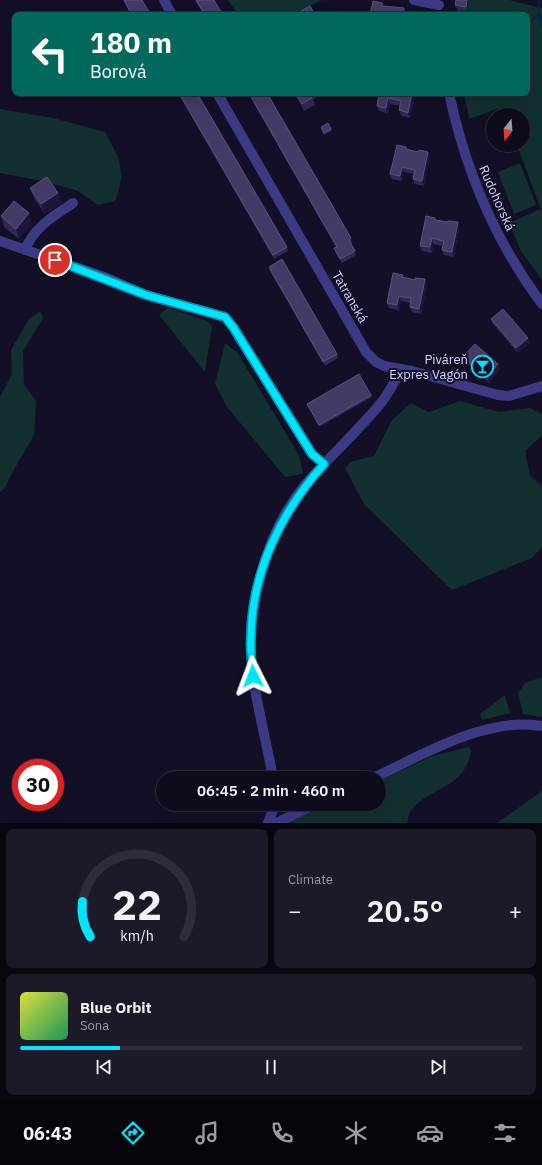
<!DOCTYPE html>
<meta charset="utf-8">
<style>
:root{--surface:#0e0b1c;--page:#1c1929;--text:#f1f3f6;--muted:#9b9ba3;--line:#2e2b3b;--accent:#00e5ff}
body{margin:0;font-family:"IBM Plex Sans",sans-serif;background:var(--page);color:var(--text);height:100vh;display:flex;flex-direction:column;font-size:15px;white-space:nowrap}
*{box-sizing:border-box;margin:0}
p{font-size:13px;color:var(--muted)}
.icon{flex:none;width:22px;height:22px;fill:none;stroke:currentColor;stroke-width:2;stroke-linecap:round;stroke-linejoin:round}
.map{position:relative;height:823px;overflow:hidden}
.panel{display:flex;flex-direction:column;gap:6px;padding:6px;background:#08060f;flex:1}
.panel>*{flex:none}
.guide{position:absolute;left:12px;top:12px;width:518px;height:84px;border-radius:8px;box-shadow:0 4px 16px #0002,0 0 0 1px var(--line);background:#00695c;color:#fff;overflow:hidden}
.needle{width:26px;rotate:197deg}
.controls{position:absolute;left:486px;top:108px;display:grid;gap:8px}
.controls a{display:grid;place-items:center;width:44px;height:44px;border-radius:50%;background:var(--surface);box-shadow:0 4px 16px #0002,0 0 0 1px var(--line);font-size:20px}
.speed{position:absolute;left:12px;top:759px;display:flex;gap:8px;font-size:20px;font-weight:700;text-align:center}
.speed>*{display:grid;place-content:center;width:52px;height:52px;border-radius:50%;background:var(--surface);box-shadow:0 4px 16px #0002,0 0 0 1px var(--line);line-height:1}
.speed .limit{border:6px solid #d22;background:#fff;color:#111}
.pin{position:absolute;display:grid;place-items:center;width:34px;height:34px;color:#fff;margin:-17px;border:2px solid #fff;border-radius:50%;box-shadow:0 1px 4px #0007}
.me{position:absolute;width:44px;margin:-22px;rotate:357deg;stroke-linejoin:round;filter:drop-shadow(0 0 3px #0008)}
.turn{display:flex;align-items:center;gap:14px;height:84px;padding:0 12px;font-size:18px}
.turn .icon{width:52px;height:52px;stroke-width:2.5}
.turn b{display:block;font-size:28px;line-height:34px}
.big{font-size:30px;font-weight:600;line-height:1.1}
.panel .tile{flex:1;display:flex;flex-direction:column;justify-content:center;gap:6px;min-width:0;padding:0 14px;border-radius:8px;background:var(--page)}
.panel .dial{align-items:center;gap:0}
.dial svg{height:104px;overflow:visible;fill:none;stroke:var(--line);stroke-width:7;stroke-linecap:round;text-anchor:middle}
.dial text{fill:var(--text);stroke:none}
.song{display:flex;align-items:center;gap:12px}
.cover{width:48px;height:48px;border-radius:6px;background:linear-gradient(135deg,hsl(60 70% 55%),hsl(150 70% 35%))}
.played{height:4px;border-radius:2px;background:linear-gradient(90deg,var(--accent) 20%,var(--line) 20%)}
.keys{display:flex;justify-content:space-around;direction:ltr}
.heat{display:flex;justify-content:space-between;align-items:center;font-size:22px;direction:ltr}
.panel .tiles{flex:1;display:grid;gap:6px;grid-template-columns:1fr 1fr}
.tile:last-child{grid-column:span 2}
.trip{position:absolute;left:156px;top:771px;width:230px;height:40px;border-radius:20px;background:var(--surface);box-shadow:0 4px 16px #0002,0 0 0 1px var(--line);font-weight:600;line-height:40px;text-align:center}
.dock{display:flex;height:64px;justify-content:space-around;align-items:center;background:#06040b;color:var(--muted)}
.dock .icon{width:28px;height:28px}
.dock .on{color:var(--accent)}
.dock b{font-size:18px;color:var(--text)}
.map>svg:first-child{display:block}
</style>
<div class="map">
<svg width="542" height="823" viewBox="0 0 542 823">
<rect width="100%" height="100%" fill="#130f26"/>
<!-- green -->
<path fill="#12302f" d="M228 0H322L290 15H238Z
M456 0H509L542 8V280L521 251 509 223 541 209 517 145H523V115H506L503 107 469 119 464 93H527V15H457Z
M0 109 53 118 105 132C120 159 127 172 115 201L98 205 78 191 47 182 0 173Z
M520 163 536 205 514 214 498 172Z
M168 308 207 321 212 326 205 372 159 315Z
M41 311 43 318 23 351 24 384 36 401 34 435 12 473 5 488 0 492V397L12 374 11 350 29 319Z
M225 343 237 352 299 455 303 474 285 477 227 407 215 384Z
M460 401 499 412 530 408 542 414V435L525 451 530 476 542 486V547L532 558 452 590 364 504 345 468 350 462 374 456 392 420 411 403 429 412Z
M542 677V717L523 714 518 693 525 683Z
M505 695 510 713 482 720 480 714Z
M468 747 471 750C466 788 434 785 412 809 409 812 408 819 407 823H287L328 804H379V781L433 756Z
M542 791V823H497Z"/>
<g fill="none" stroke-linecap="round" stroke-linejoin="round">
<!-- stream -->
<path stroke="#0c2248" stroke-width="2.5" d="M540 15 542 26
M527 23 539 15V0"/>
<!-- minor -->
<path stroke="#3d3a85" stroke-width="10" d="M164 0 172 15
M414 0 439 5
M217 93 366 352 376 362 384 366 412 371 498 395 509 396 542 386
M449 93C465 169 495 241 542 304
M0 241 107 278 146 295 225 317 233 327 312 454 323 464
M25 250C34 227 54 216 73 203
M273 778C267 744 258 711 253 677 243 616 265 533 305 485 329 457 357 432 381 403 389 393 395 380 402 369
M373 778C423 755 486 716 542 726
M288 804 304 809
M268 823 275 804
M276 823 316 804"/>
</g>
<!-- wall -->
<path fill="#312854" d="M123 0H142L151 15H131Z
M195 0H214L223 15H204Z
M456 0H469L467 10 457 9 455 5Z
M178 93H197L287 247 288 251 274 259Z
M248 93H267L351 238 352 242 351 243 356 255 342 263 336 252 334 248 336 247Z
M295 93H314L316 98 313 100 315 105 304 111Z
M379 93H416L410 118 401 116 399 110 400 106 390 104 388 113 379 111 377 106Z
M328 123 332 131 324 135 321 127Z
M406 147 407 149 418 152H428L430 157 424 186 415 184 413 179 414 174 404 172 402 181 392 179 390 174Z
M30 188 58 193 62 203 45 214 34 198Z
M1 216 32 224 19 239 4 227Z
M435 218 436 220 448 222H458L459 228 454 257 444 255 442 250 443 246 433 244 432 253 422 251 420 246Z
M269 267 337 354 338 358 325 366 270 271Z
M403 275V277L415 280 425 279 427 285 421 314 412 312 410 307 411 303 401 301 399 310 389 308 387 303Z
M491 319 528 338 530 343 518 353 493 324Z
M463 357 498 364 500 369 489 383 465 362Z
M371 395 372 397 319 427 307 404Z"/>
<!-- shaded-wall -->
<path fill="#1d163a" d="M467 0H469L467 10 466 7Z
M404 8 406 14V15H403Z
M412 93H416L410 118 408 113Z
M388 98 390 104 388 113 386 108Z
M428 152 430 157 424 186 422 181Z
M402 167 404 172 402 181 400 176Z
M58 193 62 203 45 214 41 204Z
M29 213 32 224 19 239 16 229Z
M458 222 459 228 454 257 452 252Z
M432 238 433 244 432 253 430 247Z
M425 279 427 285 421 314 419 309Z
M399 296 401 301 399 310 397 305Z
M528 338 530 343 518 353 516 348Z
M498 364 500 369 489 383 487 377Z"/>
<!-- building -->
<path fill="#433a66" stroke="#5a527e" d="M124 0H142L151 15H132Z
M196 0H214L223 15H205Z
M456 0H467L466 7 455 5Z
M373 1 382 3V6L404 8 403 15H370Z
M310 6 315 15H296L295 14Z
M179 93H197L287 247 273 255Z
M249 93H267L351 238 349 240 355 251 340 259 334 248 337 247Z
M295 93H310L309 94 312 98 302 104Z
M379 93H412L408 113 399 110 401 101 388 98 386 108 377 106Z
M328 123 331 129 324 133 321 127Z
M397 145 406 147V149L418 152 419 150 428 152 422 181 413 179 415 170 402 167 400 176 390 174Z
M47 177 58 193 41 204 30 188Z
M14 201 29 213 16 229 1 216Z
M426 216 435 218V220L448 222V221L458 222 452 252 442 250 444 241 432 238 430 247 420 246Z
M282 259 337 354 323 362 269 267Z
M393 273 403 275 402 277 415 280V278L425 279 419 309 410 307 411 298 399 296 397 305 387 303Z
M503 309 528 338 516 348 491 319Z
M475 344 498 364 487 377 463 357Z
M359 374 371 395 319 425 307 404Z"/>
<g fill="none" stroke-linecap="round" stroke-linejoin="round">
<defs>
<path id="route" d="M55 260 146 295 225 317 233 327 312 454 324 464C281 512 251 573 251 639 250 651 252 663 253 676"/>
</defs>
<!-- route casing -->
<use href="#route" stroke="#0095a6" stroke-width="10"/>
<!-- route -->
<use href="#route" stroke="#00e5ff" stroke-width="7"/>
</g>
<!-- icons -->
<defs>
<symbol id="bar-ring" viewBox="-11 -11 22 22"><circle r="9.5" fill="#130f26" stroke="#00e5ff" stroke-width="1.5"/><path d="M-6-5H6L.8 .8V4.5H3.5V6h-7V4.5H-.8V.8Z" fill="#00e5ff"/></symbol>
</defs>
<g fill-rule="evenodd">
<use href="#bar-ring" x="470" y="354" width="25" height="25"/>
</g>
<g text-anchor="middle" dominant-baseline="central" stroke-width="4" stroke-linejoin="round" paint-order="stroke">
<!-- street labels -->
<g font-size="13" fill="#d9d4ff" stroke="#130f26">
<text transform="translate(497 198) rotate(66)">Rudohorská</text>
<text transform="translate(350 297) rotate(60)">Tatranská</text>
</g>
<!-- poi labels -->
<g font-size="13" fill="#d9d4ff" stroke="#130f26" text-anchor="end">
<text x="468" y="359">Piváreň<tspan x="468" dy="15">Expres Vagón</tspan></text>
</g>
</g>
</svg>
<div class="controls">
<a><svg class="needle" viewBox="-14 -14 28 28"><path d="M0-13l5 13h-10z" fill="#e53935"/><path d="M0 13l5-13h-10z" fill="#9b9ba3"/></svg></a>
</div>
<div class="speed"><div class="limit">30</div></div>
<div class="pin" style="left:55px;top:260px;background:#d93025"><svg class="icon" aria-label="arrive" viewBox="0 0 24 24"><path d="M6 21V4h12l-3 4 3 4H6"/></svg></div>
<svg class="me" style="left:253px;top:676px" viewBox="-20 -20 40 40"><path d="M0-17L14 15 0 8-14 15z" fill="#00e5ff" stroke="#fff" stroke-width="4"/></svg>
<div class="trip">06:45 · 2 min · 460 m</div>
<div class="guide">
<div class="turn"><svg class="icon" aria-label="left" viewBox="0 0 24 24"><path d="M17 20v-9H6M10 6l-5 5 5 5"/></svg><div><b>180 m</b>Borová</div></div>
</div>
</div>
<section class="panel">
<div class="tiles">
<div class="tile dial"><svg viewBox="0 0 100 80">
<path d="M14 69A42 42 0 1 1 86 69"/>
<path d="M14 69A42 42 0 0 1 8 42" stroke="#00e5ff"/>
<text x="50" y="56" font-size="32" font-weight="700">22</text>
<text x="50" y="72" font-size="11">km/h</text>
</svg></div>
<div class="tile"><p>Climate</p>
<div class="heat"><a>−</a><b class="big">20.5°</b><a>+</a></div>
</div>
<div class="tile">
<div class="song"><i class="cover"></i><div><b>Blue Orbit</b><p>Sona</p></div></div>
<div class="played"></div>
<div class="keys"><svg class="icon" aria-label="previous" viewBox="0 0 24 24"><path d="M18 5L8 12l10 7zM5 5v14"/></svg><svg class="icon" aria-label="pause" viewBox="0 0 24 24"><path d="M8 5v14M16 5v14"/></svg><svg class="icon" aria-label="next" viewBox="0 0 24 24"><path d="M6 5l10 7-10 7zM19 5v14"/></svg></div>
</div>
</div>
</section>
<nav class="dock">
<b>06:43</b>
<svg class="icon on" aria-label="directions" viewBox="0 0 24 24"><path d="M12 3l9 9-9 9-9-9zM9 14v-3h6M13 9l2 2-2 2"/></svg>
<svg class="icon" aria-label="music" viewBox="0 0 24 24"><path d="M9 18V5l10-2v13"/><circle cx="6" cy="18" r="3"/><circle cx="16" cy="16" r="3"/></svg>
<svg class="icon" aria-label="phone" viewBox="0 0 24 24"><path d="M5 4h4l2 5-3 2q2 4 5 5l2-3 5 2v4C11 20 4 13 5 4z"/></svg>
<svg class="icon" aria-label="climate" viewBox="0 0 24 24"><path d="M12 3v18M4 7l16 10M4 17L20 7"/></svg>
<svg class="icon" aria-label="car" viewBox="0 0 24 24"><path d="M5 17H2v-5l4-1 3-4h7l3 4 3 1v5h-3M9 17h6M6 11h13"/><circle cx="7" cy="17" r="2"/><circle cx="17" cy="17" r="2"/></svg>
<svg class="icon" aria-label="filters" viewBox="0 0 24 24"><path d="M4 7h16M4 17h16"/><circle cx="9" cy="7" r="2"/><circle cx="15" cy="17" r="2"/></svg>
</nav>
